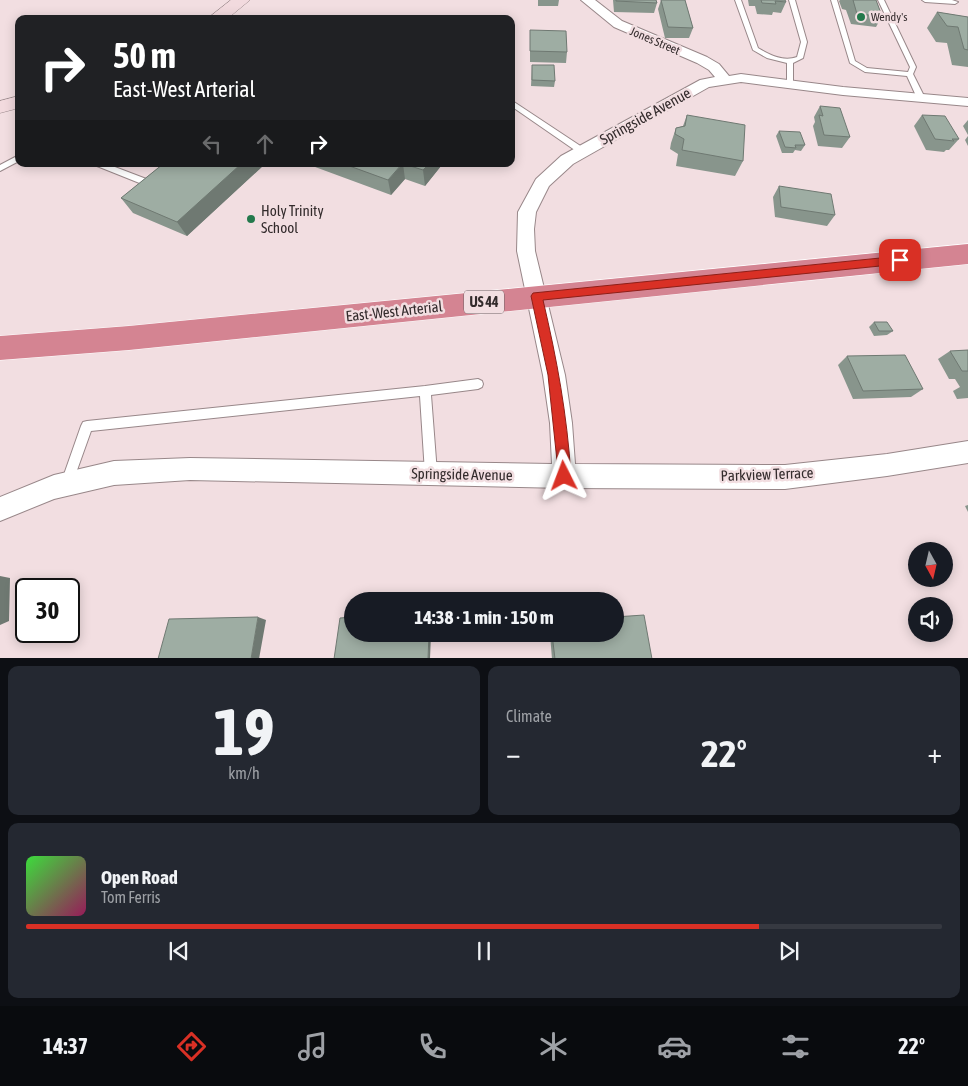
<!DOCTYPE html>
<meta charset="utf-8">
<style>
:root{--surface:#171b24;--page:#242831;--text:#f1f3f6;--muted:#9ea1a6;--line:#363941;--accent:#d93025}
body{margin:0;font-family:"Asap Condensed",sans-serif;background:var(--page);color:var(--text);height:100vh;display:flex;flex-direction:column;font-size:19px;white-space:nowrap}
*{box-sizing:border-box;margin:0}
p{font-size:16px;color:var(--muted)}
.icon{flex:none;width:28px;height:28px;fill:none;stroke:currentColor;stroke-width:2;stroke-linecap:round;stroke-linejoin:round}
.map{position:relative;height:658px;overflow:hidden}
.drawer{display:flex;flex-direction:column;gap:8px;padding:8px;background:#0d0f14;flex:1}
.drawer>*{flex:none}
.banner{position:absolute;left:15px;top:15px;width:500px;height:152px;border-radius:10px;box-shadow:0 2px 12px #0003;background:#202124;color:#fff;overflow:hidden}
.needle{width:32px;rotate:172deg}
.tools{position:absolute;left:908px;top:542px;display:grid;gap:10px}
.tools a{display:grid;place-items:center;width:45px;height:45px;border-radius:50%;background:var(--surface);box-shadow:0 2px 12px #0003;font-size:25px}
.speed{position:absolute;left:15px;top:578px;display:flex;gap:10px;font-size:25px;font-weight:700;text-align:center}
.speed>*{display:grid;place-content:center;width:65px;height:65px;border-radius:50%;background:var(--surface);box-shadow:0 2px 12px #0003;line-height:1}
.speed .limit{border:2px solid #111;border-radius:8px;background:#fff;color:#111}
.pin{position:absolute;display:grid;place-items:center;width:42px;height:42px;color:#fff;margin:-21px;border-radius:10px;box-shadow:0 2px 8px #0006}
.me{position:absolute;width:55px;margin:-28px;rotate:357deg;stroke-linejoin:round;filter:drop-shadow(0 0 4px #0008)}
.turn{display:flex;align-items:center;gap:18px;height:105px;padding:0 15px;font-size:22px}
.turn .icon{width:65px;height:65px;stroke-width:2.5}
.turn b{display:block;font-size:35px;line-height:42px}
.lanes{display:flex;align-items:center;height:48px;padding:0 15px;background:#0003;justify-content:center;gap:25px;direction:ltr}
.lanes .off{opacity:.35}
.big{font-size:38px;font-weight:700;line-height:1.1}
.drawer .card{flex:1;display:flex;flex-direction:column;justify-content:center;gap:8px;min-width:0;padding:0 18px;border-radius:10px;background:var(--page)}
.drawer .dial{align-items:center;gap:0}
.dial b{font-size:65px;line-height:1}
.song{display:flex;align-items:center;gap:15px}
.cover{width:60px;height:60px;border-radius:8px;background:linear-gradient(135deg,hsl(120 70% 55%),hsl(330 70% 35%))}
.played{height:5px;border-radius:2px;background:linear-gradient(90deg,var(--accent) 80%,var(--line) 80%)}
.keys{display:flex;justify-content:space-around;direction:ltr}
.heat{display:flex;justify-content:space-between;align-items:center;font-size:28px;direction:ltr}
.drawer .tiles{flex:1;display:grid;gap:8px;grid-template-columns:1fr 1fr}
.card:last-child{grid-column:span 2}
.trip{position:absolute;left:344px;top:592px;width:280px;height:50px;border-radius:25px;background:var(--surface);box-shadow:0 2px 12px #0003;font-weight:700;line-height:50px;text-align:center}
.dock{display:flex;height:80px;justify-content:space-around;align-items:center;background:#090b0e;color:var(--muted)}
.dock .icon{width:35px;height:35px}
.dock .selected{color:var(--accent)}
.dock b{font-size:22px;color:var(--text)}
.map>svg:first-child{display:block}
</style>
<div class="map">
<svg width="968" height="659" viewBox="0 0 968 659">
<rect width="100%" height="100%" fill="#f2dee1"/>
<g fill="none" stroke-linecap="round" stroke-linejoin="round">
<defs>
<path id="lane" d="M735 0H741L758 48C770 55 783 62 797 57L801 42 789 0H795L807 42 803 58 793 63V87L787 86V63L767 58 753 50Z
M831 0H837L855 61 867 68 908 72 910 67 878 0H884L916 67 913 74 925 98 924 100 917 98 907 76 865 72 850 63Z
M922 0H952L958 2 955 4 925 2Z
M511 100 585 149V153H579L511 106Z
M19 155V161L0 171V165Z
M96 164H107L149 180H155L156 182 153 186H147L97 166Z
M478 379 482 381 483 384 482 387 478 389 431 395 437 473 435 477 431 479 427 477 425 473 420 396 91 431 71 487 67 489 63 487 61 483 81 426 83 422 87 421 425 386Z"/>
<path id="street" d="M581 0H595L622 21 707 57 719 64 729 76 741 74 843 87 968 98V106L843 95 741 82 709 87 573 164 549 186 536 212 534 229 535 251 565 375 572 423 575 464 785 465 887 454 968 441V463L887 476 785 489 564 488 190 480 114 485 54 499 0 521V497L54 475 114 461 190 458 552 464 550 423 543 375 517 251 518 212 536 179 561 156 700 80 715 77 709 70 697 63 614 27Z"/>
<path id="secondary" d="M231 0H250L227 19H207Z
M19 96V108L0 113V101Z"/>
<path id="highway" d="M968 244V264L129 350 0 360V336L129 326Z"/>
</defs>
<!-- lane casing -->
<use href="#lane" stroke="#988789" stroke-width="2"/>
<!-- street casing -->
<use href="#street" stroke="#988789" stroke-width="2"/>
<!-- secondary casing -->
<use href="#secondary" stroke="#988789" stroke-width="1"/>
<!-- highway casing -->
<use href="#highway" stroke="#fff" stroke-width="1"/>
<!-- lane -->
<use href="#lane" fill="#fff" fill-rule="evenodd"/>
<!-- street -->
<use href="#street" fill="#fff" fill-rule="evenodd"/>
<!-- secondary -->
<use href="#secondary" fill="#f2dade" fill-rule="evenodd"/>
<!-- highway -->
<use href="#highway" fill="#d48492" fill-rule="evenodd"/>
</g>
<!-- wall -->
<path fill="#88958c" d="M538 0H559L558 6H538Z
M613 0H656L657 3 654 13 614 12Z
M661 0H685L693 28 689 38H665L658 9Z
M748 0H785L786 2 781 13 773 12 772 15 757 14 755 6H749Z
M840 0H876L882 16 876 27 851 24 846 10 842 9 839 1Z
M937 12 968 17V67L952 65 947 43 936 42 927 28Z
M530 30 567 52 566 63 530 62Z
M532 65 555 81 554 87 531 86Z
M820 106 850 137 842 148 818 146 813 126 815 122 814 117Z
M687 115 743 161 735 176 676 166 678 154 670 149 671 143 676 128 683 126Z
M922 115 959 139 949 150H946L944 152 926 150 914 126Z
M968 120V135L963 126Z
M779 131 805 145 801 151 795 150 793 153H782L776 136Z
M968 136V146L965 140Z
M163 164H265L187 236 133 213 121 198Z
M307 164H440L441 166 425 186 405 179 391 195Z
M779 186 835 215 827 226 775 217 773 197Z
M874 322 893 331 887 335 874 336 869 327Z
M968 350V398L957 399 953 391 960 387 955 379H949L938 359 950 351Z
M847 356 923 389 911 397 853 399 838 365Z
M968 505V512L965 506Z
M550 634H615L652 659H552Z"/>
<!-- shaded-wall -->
<path fill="#6f7972" d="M241 164H265L187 236 177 222Z
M403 164 405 179 391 195 388 180Z
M429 164H440L441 166 425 186 423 170Z
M0 576 10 578 9 621 0 625Z
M258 617 266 620 259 659H251Z
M429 634H431L430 659H428Z"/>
<!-- building -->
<path fill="#9eada3" stroke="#6f7972" d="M616 0H656L657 3 616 1Z
M661 0H685L693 28 668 27Z
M761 0H785L786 2 775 1 776 4 762 3Z
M853 0H876L882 16 857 14Z
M937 12 968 17V50L964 49 958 27 947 26Z
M530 30 566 31 567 52 530 51Z
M532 65H554L555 81 532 80Z
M820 106 840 108 850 137 824 135 819 115 823 116Z
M687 115 745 125 743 161 682 150 684 139 675 134 676 128 685 126Z
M922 115 945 116 959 139H952L954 141 935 139Z
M779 131 800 132 805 145H795L796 148 785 147Z
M163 164H241L177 222 121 198Z
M344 164H402L388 180Z
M404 164H429L423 170Z
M779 186 831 194 835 215 781 207Z
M874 322H887L893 331H879Z
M968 350V371H962L950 351Z
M905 355 923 389 863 391 847 356Z
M644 615 652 659H555L552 634H615V617Z
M258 617 251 659H158L169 619Z
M352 617V634H429L428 659H334L340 618Z"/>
<!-- route -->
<path fill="#d93025" stroke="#8d1f18" d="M900 256 905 260 900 264 543 300C557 360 567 414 571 476L569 480 564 482 559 480 548 375 531 296 533 293Z"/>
<!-- markers -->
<g fill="#24794c" stroke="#f2dee1" stroke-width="2">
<circle cx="861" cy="17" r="5"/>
<circle cx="251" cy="219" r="5"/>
</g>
<g text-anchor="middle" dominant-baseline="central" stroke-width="5" stroke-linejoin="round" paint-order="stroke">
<!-- far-poi labels -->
<g font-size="12" fill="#332b2c" stroke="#f2dee1" text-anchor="start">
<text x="871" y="17">Wendy's</text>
</g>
<!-- far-street labels -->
<g font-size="12" fill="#332b2c" stroke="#f2dee1">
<text transform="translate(655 41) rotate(23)">Jones Street</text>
</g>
<!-- shield labels -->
<rect fill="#f2dee1" stroke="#6c6162" stroke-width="1" x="464" y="290.5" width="40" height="23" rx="4"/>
<g font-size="14" font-weight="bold" fill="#332b2c">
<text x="484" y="302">US 44</text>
</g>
<!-- street labels -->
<g font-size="15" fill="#332b2c" stroke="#f2dee1">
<text transform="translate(645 116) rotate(-29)">Springside Avenue</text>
<text transform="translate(394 311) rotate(-6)">East-West Arterial</text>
<text transform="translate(462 474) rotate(1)">Springside Avenue</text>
<text transform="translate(767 474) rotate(-2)">Parkview Terrace</text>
</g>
<!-- poi labels -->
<g font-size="15" fill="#332b2c" stroke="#f2dee1" text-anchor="start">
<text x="261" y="210">Holy Trinity<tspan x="261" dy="17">School</tspan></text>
</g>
</g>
</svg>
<div class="tools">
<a><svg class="needle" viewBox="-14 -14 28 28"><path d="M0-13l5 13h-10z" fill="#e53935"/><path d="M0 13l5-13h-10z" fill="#9ea1a6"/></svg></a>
<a><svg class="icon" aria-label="sound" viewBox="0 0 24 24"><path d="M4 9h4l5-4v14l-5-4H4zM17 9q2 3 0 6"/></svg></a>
</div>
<div class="speed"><div class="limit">30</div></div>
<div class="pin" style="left:900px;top:260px;background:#d93025"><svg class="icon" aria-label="arrive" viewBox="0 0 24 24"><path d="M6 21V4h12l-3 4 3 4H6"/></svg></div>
<svg class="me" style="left:564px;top:476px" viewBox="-20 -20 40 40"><path d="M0-17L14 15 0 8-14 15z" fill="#d93025" stroke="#fff" stroke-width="4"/></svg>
<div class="trip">14:38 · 1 min · 150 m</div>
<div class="banner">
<div class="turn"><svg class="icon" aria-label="right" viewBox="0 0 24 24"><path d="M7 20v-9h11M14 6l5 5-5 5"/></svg><div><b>50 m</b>East-West Arterial</div></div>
<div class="lanes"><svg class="icon off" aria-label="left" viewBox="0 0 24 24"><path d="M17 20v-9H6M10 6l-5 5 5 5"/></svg><svg class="icon off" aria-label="ahead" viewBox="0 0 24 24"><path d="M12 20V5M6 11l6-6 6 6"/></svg><svg class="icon" aria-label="right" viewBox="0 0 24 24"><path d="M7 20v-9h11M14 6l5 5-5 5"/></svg></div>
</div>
</div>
<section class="drawer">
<div class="tiles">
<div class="card dial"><b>19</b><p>km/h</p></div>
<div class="card"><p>Climate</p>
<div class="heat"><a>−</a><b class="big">22°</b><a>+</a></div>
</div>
<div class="card">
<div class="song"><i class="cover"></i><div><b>Open Road</b><p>Tom Ferris</p></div></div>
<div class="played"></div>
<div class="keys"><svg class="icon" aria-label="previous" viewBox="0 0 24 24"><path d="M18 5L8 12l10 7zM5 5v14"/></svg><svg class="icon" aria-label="pause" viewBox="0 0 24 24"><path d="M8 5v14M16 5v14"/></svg><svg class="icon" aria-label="next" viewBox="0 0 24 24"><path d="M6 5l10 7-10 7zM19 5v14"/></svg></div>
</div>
</div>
</section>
<nav class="dock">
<b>14:37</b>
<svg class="icon selected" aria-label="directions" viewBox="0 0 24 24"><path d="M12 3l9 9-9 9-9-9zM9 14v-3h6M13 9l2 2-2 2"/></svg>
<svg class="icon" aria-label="music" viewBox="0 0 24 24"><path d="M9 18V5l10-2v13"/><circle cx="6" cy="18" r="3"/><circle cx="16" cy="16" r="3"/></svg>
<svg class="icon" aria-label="phone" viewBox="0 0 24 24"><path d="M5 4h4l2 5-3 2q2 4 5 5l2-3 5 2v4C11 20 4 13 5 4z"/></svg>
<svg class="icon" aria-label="climate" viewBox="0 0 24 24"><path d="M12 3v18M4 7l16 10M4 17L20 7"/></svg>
<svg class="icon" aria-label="car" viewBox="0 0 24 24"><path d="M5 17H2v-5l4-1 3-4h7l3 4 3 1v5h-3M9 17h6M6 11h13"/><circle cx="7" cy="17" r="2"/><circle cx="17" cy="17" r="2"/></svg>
<svg class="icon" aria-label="filters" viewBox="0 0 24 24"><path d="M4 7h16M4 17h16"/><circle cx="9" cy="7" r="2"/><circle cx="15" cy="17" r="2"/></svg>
<b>22°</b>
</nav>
